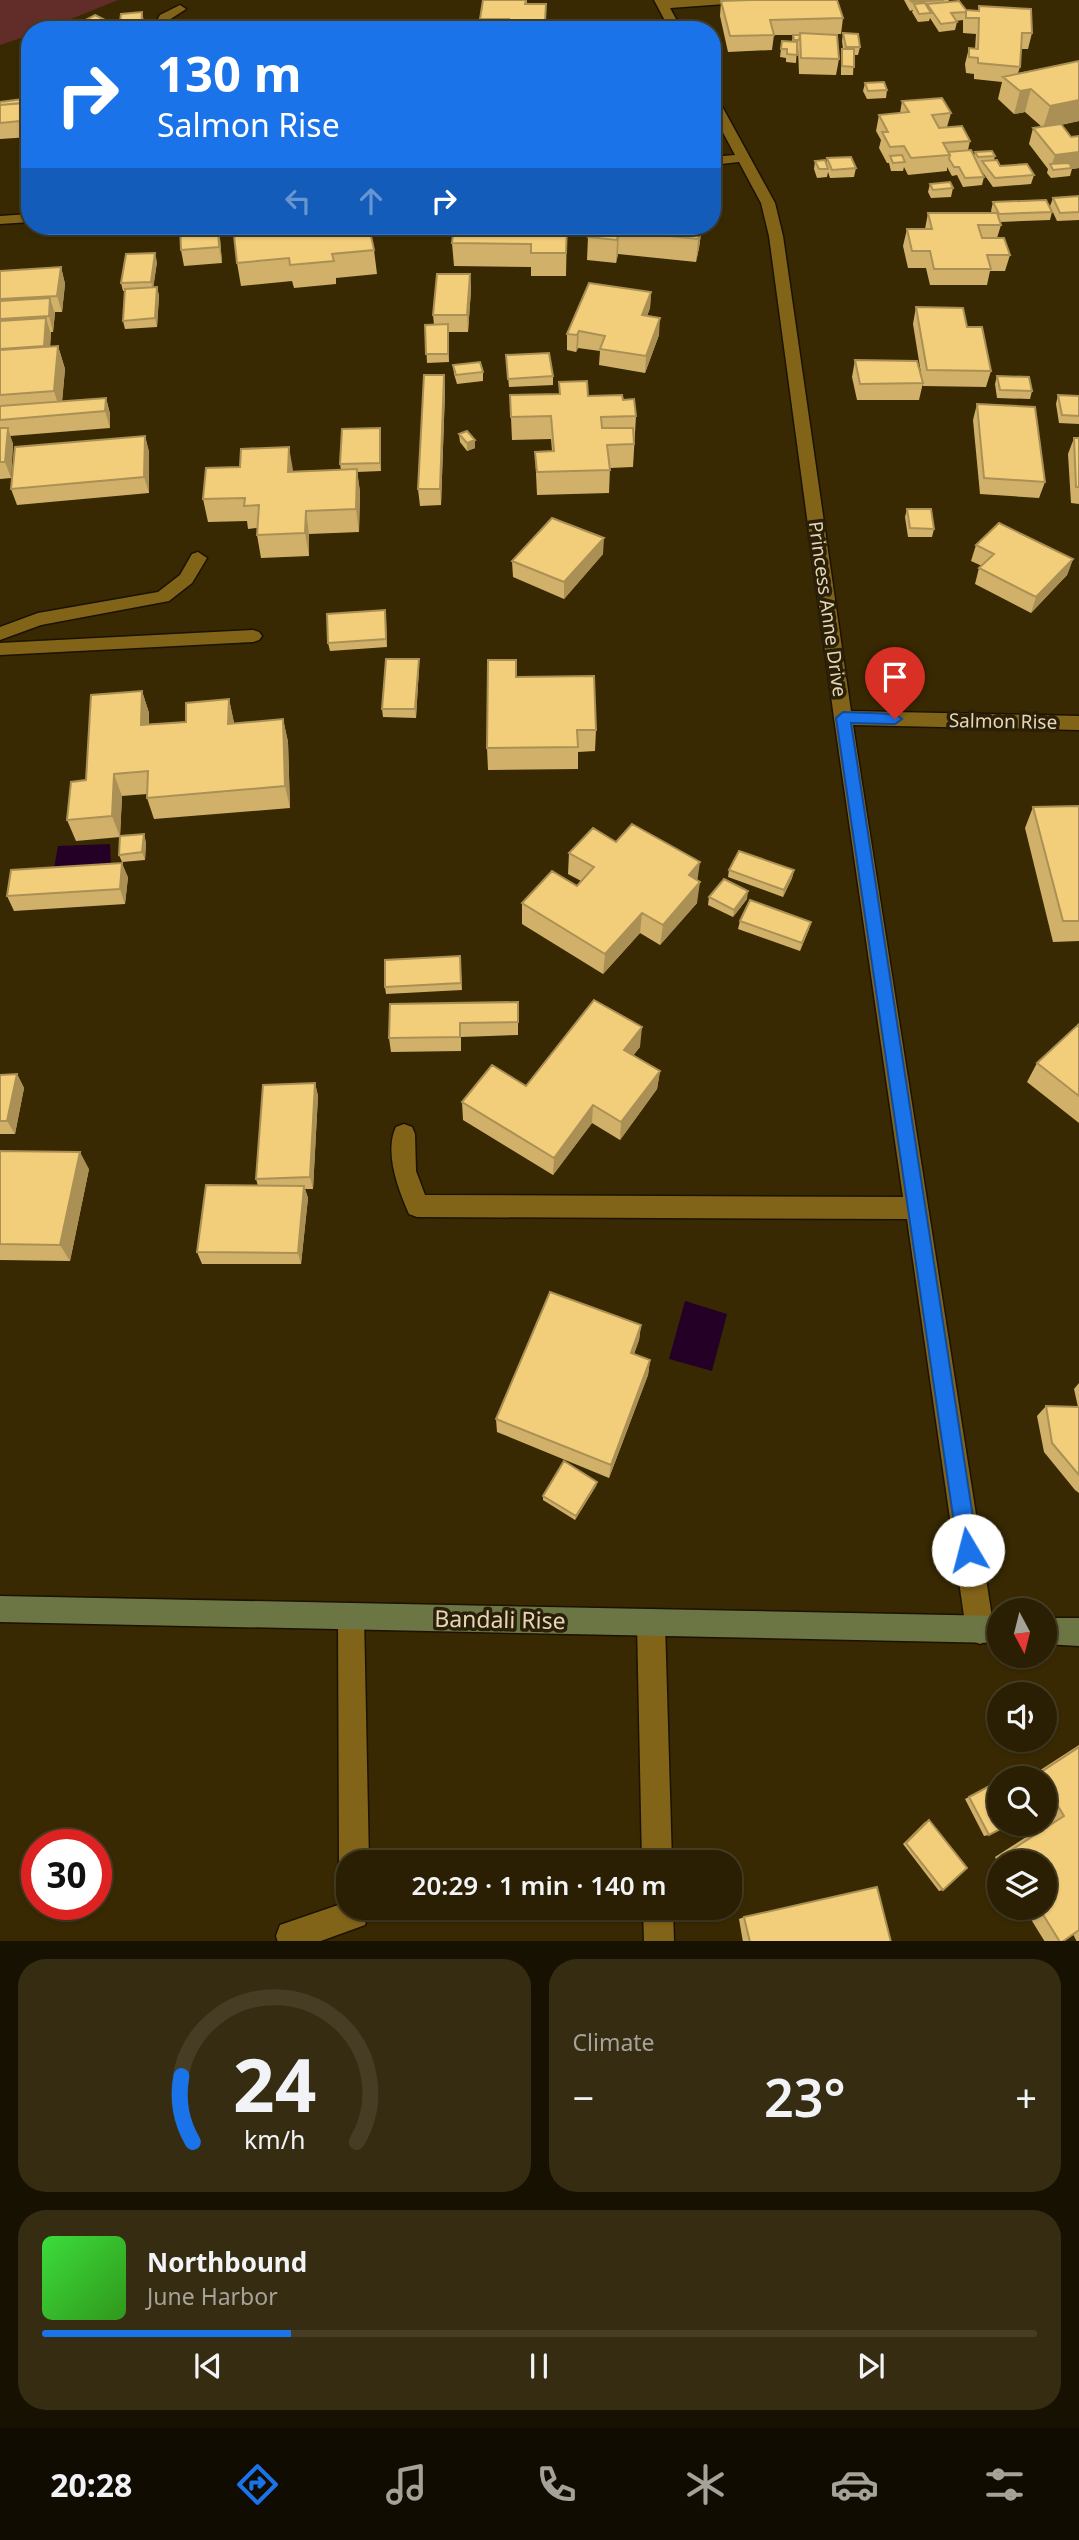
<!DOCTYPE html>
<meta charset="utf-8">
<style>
:root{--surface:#2a1f02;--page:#362c11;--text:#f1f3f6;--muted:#a5a299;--line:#463d24;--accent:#1a73e8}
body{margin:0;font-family:"Noto Sans",sans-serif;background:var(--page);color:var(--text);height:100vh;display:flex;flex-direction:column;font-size:26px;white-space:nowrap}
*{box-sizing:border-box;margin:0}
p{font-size:23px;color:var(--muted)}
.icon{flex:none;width:38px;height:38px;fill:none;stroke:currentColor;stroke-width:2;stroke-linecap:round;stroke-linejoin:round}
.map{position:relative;height:1941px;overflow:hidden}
.panel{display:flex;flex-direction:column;gap:18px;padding:18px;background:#171101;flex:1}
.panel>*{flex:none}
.hud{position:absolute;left:21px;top:21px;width:700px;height:214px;border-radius:28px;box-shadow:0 2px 5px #0004,0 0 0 2px var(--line);background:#1a73e8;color:#fff;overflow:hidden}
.needle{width:46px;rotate:173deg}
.buttons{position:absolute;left:987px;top:1598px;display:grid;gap:14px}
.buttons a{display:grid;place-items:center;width:70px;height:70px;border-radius:50%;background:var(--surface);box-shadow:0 2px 5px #0004,0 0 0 2px var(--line);font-size:35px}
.speed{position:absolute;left:21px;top:1829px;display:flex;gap:14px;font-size:35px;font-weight:700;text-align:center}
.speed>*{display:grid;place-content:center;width:91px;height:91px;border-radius:50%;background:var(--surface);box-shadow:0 2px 5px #0004,0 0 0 2px var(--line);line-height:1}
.speed .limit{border:10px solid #d22;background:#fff;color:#111}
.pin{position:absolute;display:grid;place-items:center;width:60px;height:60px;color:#fff;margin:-72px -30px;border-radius:50% 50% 50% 0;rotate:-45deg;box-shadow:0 0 7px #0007}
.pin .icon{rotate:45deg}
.me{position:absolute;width:77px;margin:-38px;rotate:352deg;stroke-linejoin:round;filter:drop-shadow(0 0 5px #0008)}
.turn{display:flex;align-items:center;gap:24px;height:147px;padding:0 21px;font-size:32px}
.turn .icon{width:91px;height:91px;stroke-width:2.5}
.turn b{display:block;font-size:49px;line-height:60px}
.lanes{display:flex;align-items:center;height:66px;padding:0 21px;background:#0003;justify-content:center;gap:35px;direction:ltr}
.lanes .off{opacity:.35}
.big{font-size:52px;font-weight:600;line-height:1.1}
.panel .tile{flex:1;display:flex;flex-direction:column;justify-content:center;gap:10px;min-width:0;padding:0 24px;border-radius:28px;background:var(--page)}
.panel .dial{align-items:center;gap:0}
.dial svg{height:182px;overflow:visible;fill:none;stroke:var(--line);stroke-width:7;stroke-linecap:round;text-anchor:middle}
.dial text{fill:var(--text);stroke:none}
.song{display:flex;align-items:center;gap:21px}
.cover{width:84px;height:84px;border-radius:10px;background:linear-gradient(135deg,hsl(120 70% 55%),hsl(110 70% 35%))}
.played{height:7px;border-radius:4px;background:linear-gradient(90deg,var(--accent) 25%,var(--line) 25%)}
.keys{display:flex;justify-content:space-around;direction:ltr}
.heat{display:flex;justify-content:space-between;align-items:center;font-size:38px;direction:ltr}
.panel .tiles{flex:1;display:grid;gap:18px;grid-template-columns:1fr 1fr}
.tile:last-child{grid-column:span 2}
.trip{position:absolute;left:336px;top:1850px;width:406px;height:70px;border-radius:28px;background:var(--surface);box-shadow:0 2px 5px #0004,0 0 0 2px var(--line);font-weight:600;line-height:70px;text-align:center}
.tab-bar{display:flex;height:112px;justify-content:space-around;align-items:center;background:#110c01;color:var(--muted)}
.tab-bar .icon{width:49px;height:49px}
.tab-bar .selected{color:var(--accent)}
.tab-bar b{font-size:32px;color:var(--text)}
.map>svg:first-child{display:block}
</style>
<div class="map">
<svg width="1079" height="1942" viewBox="0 0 1079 1942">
<rect width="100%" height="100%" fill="#382902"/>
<!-- green -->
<path fill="#622c28" d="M0 0H118L44 30H30V35L0 45Z"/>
<!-- water -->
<path fill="#240026" d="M110 844 111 867 53 874 58 846Z
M685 1301 727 1314 712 1371 669 1359Z"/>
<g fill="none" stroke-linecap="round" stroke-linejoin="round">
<defs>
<path id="lane" d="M180 5 186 9 169 20 164 30H152L160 15Z
M198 552 207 558 192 583 169 601 41 625 0 640V627L38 613 158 592 180 575 192 554Z
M351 1603 361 1606 364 1616 369 1862H348V1874L344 1872 339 1862 338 1616 341 1606Z
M651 1609 661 1613 665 1623 672 1862H642L637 1623 641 1613Z
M348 1896V1908H369L365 1925 318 1942H278L276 1936 280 1925 341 1904 343 1897Z
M643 1908H673L674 1942H644Z"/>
<path id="street" d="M654 0H731L725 4 670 8 682 30H670Z
M712 95 718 99 775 203 783 236 851 711 1079 716V730L853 725 994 1630 990 1640 980 1644 970 1640 966 1630 907 1219 417 1217 409 1214C398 1189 384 1152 396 1127L404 1124 412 1127 415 1134 416 1171 425 1195 903 1197 834 718 769 236 761 203 739 162 712 165V157L735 155 712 112Z
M30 214V222L0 224V216Z
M253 630 259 632 262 636 259 640 253 642 0 655V643Z"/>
<path id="secondary" d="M0 1596 999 1616V1643L0 1622Z
M1045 1618H1079V1646L1045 1644Z"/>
</defs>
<!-- lane casing -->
<use href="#lane" stroke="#1c1200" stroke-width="3"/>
<!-- street casing -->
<use href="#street" stroke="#1c1200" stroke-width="3"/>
<!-- secondary casing -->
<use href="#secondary" stroke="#1c1200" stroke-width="3"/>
<!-- lane -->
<use href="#lane" fill="#826419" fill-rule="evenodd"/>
<!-- street -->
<use href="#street" fill="#826419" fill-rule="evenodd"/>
<!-- secondary -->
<use href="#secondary" fill="#6c7544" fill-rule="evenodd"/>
</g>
<!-- wall -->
<path fill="#d1b169" d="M527 0V4H546L545 30H481L480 19Z
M904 0H949L948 2 966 10 978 11 979 6 1032 33 1028 49H1021L1020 67 1018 73 1079 61V121L1061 125 1079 168 1072 169 1070 176 1051 178 1047 173 1048 169 1029 144 1033 128 1042 127 1025 112 1014 114 998 99 1002 82 974 79V74L966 73 965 64 969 48 975 49 976 34 963 33V20L956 21 957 22 955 30 939 32 930 18 929 21 918 22 912 12 913 10 910 11Z
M721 1 843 18 841 34H820L839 59 836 75 799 74 798 48H797L796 63 786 62V58L780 57 782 41H792L793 35H774L772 50 728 52 720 16Z
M76 25 108 29 77 30Z
M843 33 860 47 858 55H854L853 75H841V57L842 49H843L842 41Z
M865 83 887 90 886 98 867 99 863 91Z
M902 101 951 113 947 127 970 141 968 150 974 156 975 152 995 156 994 160 1000 166 1034 175 1031 184 993 187 981 170 984 177 982 185 963 187 957 175 952 176 947 167V171L908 175 904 167 903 171H891L889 163H887L879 148 881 140 876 131 879 115 900 113Z
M0 102H30V137L0 139Z
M827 158 856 168 854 177 830 178 828 172 827 177 817 178 814 169 815 161 826 164Z
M930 184 953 188 951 197 931 198 928 192Z
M1079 196V220L1057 221 1050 206 1053 198Z
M993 202 1052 212 1050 220 1000 222 1001 225 997 238 1010 255 1005 271H990L987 285H930L926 268H908L903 246 907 229H925L928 213H992L991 211Z
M219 226 222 263 184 266 181 250Z
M444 226H567L566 276H531V267L454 266 452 243 453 234H445Z
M595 226H702L699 248 696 262 618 254 616 263 587 260 588 237 594 229Z
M374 250 377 274 336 278V284L294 288 292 281 241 286 237 263Z
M157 262 153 288 157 287 159 296 157 327 125 329 123 321 125 291H123L121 283Z
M61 267 65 284 62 312H55L53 332H51L50 346H58L65 369 62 401 106 398 110 414V428L10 436 13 444 11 478 0 479V271Z
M470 274 471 290 468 332H448L449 362 427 363 425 325H434L433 315Z
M651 292 650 308 647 316 659 335 645 373 599 365 600 351 578 348 576 352 567 350V334Z
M916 307 967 327 991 371 986 387 923 386 913 324Z
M506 355 553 376V385L509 387Z
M855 360 923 383 919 400H857L852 377Z
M453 365 483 372V381L457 384 454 374Z
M444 375 445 391 441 505 420 506 418 489Z
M997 376 1032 391 1030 399 997 398 995 384Z
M559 382 588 396 623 400 636 416 633 467 610 468 609 493 537 495 535 452 552 451 551 439 512 440 510 395 559 394Z
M1058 395 1079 396V424L1059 423 1056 404Z
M977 404 1045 482 1039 498 980 494 973 420Z
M380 428 381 471 357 472 360 492 359 532 309 534V556L261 558 257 535V528L248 529 247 521 208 522 203 499 292 471 341 470 340 464Z
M459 434 475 448 467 451 460 442Z
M145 436 149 452V493L17 505 11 489Z
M1074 438H1079V504L1071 503 1068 454Z
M907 509 934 529 932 537H908L905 517Z
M976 545 1073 559 1067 575 1031 613 975 584 979 568 982 566 971 561Z
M603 554 564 599 513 577 512 561Z
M386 619 387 647 330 651 328 643Z
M419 659V667L416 718 383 717 382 709Z
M516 677 596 730 595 751 578 752V769L488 770 487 748Z
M142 691 149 713V724L186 722 229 699 234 724 283 719 288 742 290 808 154 819 147 798V794L122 796 120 836 146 842 145 860 122 862 119 855 120 837 76 841 67 820 86 780Z
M1079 806V941L1053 942 1025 828 1033 807Z
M616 842 697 880V903L660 945 640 933 603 974 522 924V903L577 886 581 881 568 874 569 853Z
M729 870H794L792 878 783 897 728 877Z
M128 877 125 904 14 911 7 896Z
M709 897 747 899 733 917 708 905Z
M740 921 809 929 800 951 738 929Z
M460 956 462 990 386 994 385 987Z
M518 1002V1035L461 1037V1051L391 1052 389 1038Z
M1079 1024V1123L1027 1082 1037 1063Z
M640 1047 633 1055 660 1071 657 1089 620 1140 592 1123 553 1175 463 1120 462 1102 526 1086Z
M17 1074 24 1088 15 1134H0V1075Z
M315 1083 318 1096 313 1189H305L308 1198 301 1264H202L197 1252 258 1186 256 1179Z
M0 1151 89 1169 70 1261 0 1260Z
M641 1325 639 1340 634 1354 650 1360 648 1375 609 1478 497 1432 496 1419Z
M1079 1383V1493L1075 1490 1044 1452 1037 1416 1046 1406 1078 1407 1074 1389Z
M597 1482 596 1486 575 1520 543 1500V1496Z
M1079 1745V1942H1077L1073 1934 1062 1942H1045L1024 1908H1045V1862H999V1865L995 1857 1051 1821 1045 1811V1778H1028Z
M999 1781 989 1835 984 1836 965 1799Z
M929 1820 943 1890 939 1891 903 1844 925 1822Z
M744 1917 891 1942H743L739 1919Z"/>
<!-- shaded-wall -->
<path fill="#aa9055" d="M142 12 144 21 143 30H141Z
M107 21 108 29 107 30H88Z
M1031 89 1025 112 1014 114 1020 91Z
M1079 100V121L1043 128 1050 106Z
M1079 152V168L1072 169V168L1051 167 1055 155Z
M218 226H219L222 263 219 247Z
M702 226 699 248 696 262 698 239Z
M619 231 618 254 616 263 617 240Z
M155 253 157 262 153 290 151 282Z
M61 267 65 284 62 312 57 296Z
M470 274 471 290 468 332 467 315Z
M157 287 159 296 157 327 155 318Z
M651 292 650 308 641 332 642 315Z
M50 298 55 314 53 332 49 316Z
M46 318 51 334 49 363 44 347Z
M660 318 659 335 645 373 646 356Z
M579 331 578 348 576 352 577 335Z
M58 346 65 369 61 414 54 391Z
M444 375 445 391 441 505 440 489Z
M106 398 110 414V428L105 411Z
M8 428 13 444 11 478 5 462Z
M380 428 381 436V471L380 463Z
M145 436 149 452V493L144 477Z
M475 440V448L467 451V443Z
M289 447 293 470 291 495 288 472Z
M357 469 360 492 359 532 356 509Z
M306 511 309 534V556L305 533Z
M604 538 603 554 564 599V582Z
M1073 559 1067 575 1031 613 1036 597Z
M419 659V667L416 718 415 709Z
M142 691 149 713 148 747 141 725Z
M229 699 234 722 233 746 228 724Z
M283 719 288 742 290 808 285 786Z
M114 774 122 796 120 837 112 816Z
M144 834 146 842 145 860 142 852Z
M700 862 697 883 689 875Z
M122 863 128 877 125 904 120 889Z
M794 870 792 878 783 897 784 890Z
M700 882 697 903 660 945 663 925Z
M748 891 747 899 733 917 734 910Z
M642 913 640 933 603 974 605 954Z
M811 922 809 929 800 951 802 943Z
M642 1027 640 1047 623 1069 624 1050Z
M660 1071 657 1089 620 1140 621 1122Z
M17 1074 24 1088 15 1134 7 1121Z
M315 1083 318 1096 313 1189 310 1177Z
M593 1105 592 1123 553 1175 554 1158Z
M80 1152 89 1169 70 1261 60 1245Z
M304 1186 308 1198 301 1264 298 1253Z
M641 1325 639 1340 629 1367 631 1353Z
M650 1360 648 1375 609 1478 611 1465Z
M597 1482 596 1486 575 1520 576 1516Z"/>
<!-- building -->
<path fill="#f3ce7a" stroke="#aa9055" stroke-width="2" d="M483 0H526L525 4H546L545 21 526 20 525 25H508L509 19H480Z
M751 0H837L843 18 770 20 774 35 730 36 721 1Z
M910 0H944L912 2Z
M959 1 966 10V12L951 13 957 22 941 24 927 4Z
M925 3 931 13 919 14 914 4Z
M979 6 1031 9 1032 33H1022L1020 67 978 63V58L969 57V48L978 49 979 18H966V10L979 11Z
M142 12 141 30H119L121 14Z
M95 15 107 21 88 30 76 25Z
M465 20 478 29 475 30H434Z
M800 33 837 35 839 59 801 58Z
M843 33 858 34 860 47H846Z
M793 35H800L799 40H794Z
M782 41 797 42V55L787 54V49H781Z
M842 49H854V67L842 66Z
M1079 61V100L1050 106 1031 89 1020 91 1003 77Z
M884 82 887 90 868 91 865 83Z
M942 98 951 113 932 115 939 128 962 126 970 141 943 143 950 155 911 158 904 146 890 147 882 132H888L879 115 909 112 902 101Z
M24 99V103L0 105V102Z
M30 102V120L0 123V105Z
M1061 124 1071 137 1079 136V152L1055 155 1033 128Z
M971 150 984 177 965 178 959 167H954L949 159 950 155 948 152Z
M992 151 995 156 978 157 975 152Z
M902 155 905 162 893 163 890 156Z
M851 157 856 168 832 170 827 158Z
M825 160 828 169H819L815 161Z
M997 160 1000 166 1027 164 1034 175 995 178 982 161Z
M1069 163 1072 168 1053 170 1050 164Z
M950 182 953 188 933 190 930 184Z
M1079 196V212L1060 213 1053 198Z
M1046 200 1052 212 999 214 993 202Z
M928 213H997L1001 225H978L982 238H1004L1010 255H987L991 269H934L930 251H912L907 229H932Z
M180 226H218L219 247 181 250Z
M233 226H369L374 250 332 254 334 261 290 265 289 258 237 263Z
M454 226H567L566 253H531V244L452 243Z
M608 226H701L698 239 619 231 617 240 588 237 591 228 607 230Z
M155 253 151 282 121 283 126 254Z
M61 267 57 296 0 299V271Z
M437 274H470L467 315H433Z
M589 283 651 292 642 315 660 318 646 356 600 349 605 336 579 331 577 335 567 334Z
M157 287 155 318 123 321 125 289Z
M50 298 49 316 0 319V301Z
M916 307 963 308 967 327H982L991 371 927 370Z
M46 318 44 346 0 349V321Z
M448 324V354H426L425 325Z
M58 346 54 391 0 395V350Z
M549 353 553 376 508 379 506 355Z
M855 360 917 361 923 383 860 384Z
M480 362 483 372 456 375 453 365Z
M424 375H444L440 489H418Z
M997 376 1029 377 1032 391 1000 390Z
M587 381 588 396 622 395 623 400 634 399 636 416 601 417 602 428H633L634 444 607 445 610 470 537 472 535 452 554 451 551 416 511 417 510 395 560 394 559 382Z
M1058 395 1079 396V416L1062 415Z
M106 398 105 411 0 420V406Z
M977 404 1035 407 1045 482 984 478Z
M0 428H8L5 462H0Z
M380 428V463L340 464 342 429Z
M467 431 475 440 467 443 459 434Z
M145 436 144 477 11 489 15 447Z
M1074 438H1079V487H1076Z
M289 447 288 472 357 469 356 509 306 511 305 533 257 535 259 505 244 506 245 498 203 499 206 468 240 467 241 449Z
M907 509H931L934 529 910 528Z
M552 518 604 538 564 582 512 561Z
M999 523 1073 559 1036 597 979 568 994 554 976 545Z
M385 610 386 639 328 643 327 614Z
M386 659H419L415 709H382Z
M488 660H516V677L594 676 596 730H577L578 747 487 748Z
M142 691 141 725 186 722V703L229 699 228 724 283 719 285 786 147 798 148 771 114 774 112 816 67 820 71 782 86 780 91 695Z
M1079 806V921H1063L1033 807Z
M632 824 700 862 689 875 700 882 663 925 642 913 605 954 522 903 552 871 577 886 594 867 569 853 593 828 616 842Z
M144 834 142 852 119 855 120 836Z
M739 851 794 870 784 890 729 870Z
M122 863 120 889 7 896 11 870Z
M724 879 748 891 734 910 709 897Z
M750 900 811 922 802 943 740 921Z
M460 956 461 983 385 987V960Z
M594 1000 642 1027 624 1050 660 1071 621 1122 593 1105 554 1158 462 1102 492 1065 526 1086Z
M518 1002V1022L460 1023V1037L389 1038 390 1004Z
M1079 1024V1096L1037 1063Z
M17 1074 7 1121H0V1075Z
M315 1083 310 1177 256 1179 263 1085Z
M0 1151 80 1152 60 1245 0 1244Z
M206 1185 304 1186 298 1253 197 1252Z
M550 1292 641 1325 631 1353 650 1360 611 1465 496 1419Z
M1046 1406 1079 1407V1475L1052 1443Z
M564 1461 597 1482 576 1516 543 1496Z
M1079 1747V1930L1062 1942H1060L1039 1908H1045V1862H1012L1007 1853 1064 1816 1045 1785V1778H1041L1038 1774Z
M999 1781V1824H1010L989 1835 969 1797Z
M929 1820 967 1868 943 1890 906 1843Z
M877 1887 891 1942H750L744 1917Z"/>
<!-- route -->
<path fill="#1a73e8" stroke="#114b97" stroke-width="2" d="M843 712 895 714 902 719 895 724 851 723 978 1550 975 1558 968 1561 961 1558 958 1550 836 718Z"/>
<g text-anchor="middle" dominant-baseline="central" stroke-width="7" stroke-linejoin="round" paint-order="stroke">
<!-- street labels -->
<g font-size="19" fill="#e6d6b4" stroke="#2a200a">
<text transform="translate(828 609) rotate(82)">Princess Anne Drive</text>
<text transform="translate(1003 721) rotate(1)">Salmon Rise</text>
</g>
<!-- near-street labels -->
<g font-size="23" fill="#e6d6b4" stroke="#2a200a">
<text transform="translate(500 1619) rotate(1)">Bandali Rise</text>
</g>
</g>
</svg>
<div class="buttons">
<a><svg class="needle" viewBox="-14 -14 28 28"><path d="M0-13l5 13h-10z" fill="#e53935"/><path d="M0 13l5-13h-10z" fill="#a5a299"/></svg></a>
<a><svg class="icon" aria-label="sound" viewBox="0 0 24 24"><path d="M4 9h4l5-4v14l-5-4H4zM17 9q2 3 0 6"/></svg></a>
<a><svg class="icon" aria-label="search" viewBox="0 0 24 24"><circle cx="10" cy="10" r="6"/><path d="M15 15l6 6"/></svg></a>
<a><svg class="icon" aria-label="layers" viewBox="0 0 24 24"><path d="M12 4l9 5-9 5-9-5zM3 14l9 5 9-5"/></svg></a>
</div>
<div class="speed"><div class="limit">30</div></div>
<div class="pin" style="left:895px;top:719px;background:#d93025"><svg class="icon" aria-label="arrive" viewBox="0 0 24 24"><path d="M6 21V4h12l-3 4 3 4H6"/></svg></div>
<svg class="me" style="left:968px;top:1550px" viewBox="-20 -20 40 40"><circle r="19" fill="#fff"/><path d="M0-13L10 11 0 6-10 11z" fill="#1a73e8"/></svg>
<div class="trip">20:29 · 1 min · 140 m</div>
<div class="hud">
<div class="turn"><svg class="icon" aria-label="right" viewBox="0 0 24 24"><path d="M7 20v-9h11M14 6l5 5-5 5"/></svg><div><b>130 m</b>Salmon Rise</div></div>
<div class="lanes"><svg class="icon off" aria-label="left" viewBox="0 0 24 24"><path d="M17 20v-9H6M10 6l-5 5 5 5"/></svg><svg class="icon off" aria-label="ahead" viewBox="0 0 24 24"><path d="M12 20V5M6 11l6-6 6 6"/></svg><svg class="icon" aria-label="right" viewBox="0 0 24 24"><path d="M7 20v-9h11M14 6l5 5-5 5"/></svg></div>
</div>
</div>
<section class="panel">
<div class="tiles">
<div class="tile dial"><svg viewBox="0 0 100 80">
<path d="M14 69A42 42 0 1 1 86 69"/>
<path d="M14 69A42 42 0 0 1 9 40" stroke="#1a73e8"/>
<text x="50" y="56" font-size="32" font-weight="700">24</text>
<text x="50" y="72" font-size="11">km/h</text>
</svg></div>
<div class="tile"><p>Climate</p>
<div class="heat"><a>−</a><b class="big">23°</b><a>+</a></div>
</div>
<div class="tile">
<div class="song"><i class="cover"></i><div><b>Northbound</b><p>June Harbor</p></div></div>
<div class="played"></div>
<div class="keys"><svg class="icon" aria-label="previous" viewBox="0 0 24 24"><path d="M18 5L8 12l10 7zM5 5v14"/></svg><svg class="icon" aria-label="pause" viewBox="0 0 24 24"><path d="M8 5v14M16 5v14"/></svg><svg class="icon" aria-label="next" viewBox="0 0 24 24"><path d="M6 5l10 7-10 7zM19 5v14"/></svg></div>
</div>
</div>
</section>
<nav class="tab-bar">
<b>20:28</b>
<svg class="icon selected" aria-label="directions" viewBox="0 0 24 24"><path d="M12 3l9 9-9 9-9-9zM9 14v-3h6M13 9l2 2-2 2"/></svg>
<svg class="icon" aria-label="music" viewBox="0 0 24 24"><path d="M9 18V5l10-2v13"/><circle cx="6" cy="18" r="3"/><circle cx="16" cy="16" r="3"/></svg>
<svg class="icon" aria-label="phone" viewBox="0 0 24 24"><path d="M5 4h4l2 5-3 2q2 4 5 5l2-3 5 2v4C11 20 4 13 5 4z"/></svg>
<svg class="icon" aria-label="climate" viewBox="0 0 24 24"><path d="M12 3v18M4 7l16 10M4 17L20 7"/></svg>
<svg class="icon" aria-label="car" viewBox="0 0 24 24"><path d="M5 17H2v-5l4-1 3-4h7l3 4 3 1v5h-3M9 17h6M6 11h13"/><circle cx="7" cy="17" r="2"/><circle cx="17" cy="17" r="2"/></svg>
<svg class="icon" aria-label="filters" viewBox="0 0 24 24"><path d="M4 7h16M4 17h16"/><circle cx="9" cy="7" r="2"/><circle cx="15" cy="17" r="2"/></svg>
</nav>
